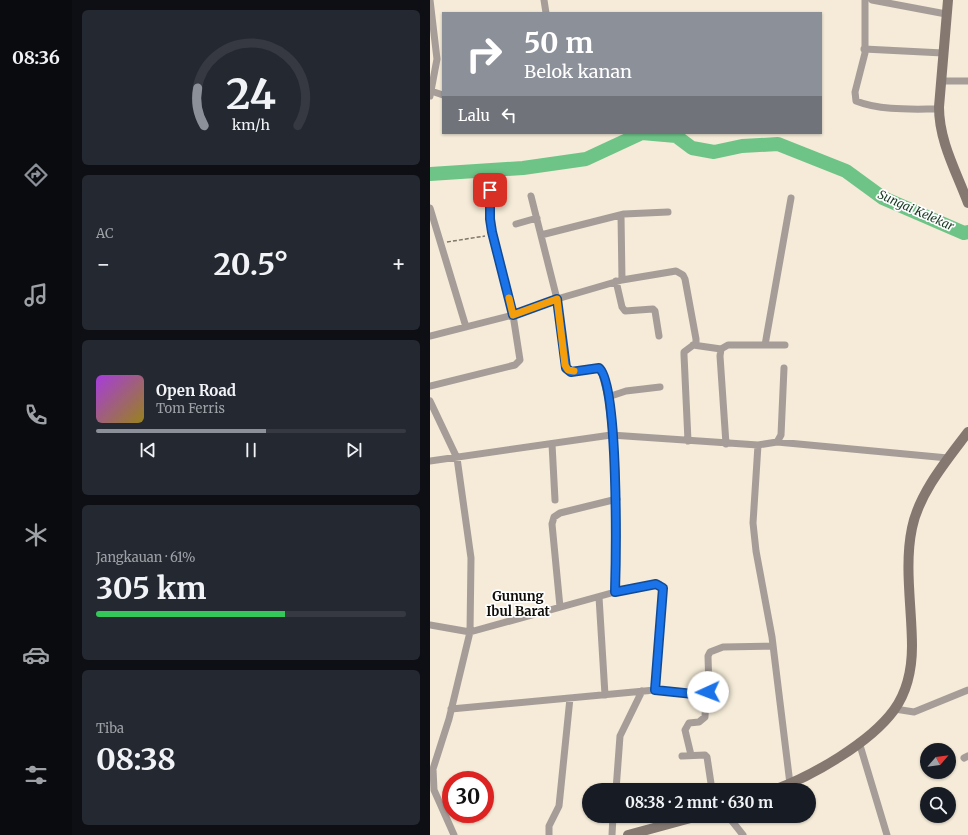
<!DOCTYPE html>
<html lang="id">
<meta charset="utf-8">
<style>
:root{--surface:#171b24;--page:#242831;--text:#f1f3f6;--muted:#9ea1a6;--line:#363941;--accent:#8c9099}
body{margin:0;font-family:Merriweather,serif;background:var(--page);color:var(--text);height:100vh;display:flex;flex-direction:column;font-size:15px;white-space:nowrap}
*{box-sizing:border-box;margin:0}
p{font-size:13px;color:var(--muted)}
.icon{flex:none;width:22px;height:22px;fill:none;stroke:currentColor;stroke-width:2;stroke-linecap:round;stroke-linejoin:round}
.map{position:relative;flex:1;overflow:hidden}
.drawer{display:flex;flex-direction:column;gap:10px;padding:10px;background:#0d0f14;width:358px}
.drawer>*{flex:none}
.top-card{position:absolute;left:12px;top:12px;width:380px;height:122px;border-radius:0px;box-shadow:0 1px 3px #0004;background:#8c9099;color:#fff;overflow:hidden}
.needle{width:26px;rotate:62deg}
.fabs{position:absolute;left:490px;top:743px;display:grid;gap:8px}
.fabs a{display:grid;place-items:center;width:36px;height:36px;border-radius:50%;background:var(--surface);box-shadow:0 1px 3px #0004;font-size:20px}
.speed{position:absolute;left:12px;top:771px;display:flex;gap:8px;font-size:20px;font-weight:700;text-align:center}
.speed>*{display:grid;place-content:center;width:52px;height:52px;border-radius:50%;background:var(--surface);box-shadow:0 1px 3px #0004;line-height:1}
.speed .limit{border:6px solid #d22;background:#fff;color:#111}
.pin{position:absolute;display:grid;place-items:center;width:34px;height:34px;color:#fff;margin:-17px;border-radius:8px;box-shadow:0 2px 6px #0006}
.me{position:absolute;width:44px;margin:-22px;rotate:268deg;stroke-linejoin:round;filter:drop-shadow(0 0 3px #0008)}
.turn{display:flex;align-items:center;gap:14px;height:84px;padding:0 16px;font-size:18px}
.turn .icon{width:52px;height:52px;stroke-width:2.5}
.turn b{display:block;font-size:28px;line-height:34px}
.then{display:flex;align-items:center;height:38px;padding:0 16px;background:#0003;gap:8px;font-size:15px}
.big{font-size:30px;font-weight:700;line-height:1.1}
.drawer .card{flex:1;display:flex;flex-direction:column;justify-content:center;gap:6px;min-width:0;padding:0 14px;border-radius:6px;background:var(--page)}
.drawer .dial{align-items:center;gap:0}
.dial svg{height:104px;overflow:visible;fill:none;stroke:var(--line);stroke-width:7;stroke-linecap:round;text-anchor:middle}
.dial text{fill:var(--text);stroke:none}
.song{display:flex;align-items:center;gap:12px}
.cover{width:48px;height:48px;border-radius:6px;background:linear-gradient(135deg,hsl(280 70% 55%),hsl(50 70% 35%))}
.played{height:4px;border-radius:2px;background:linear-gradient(90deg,var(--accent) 55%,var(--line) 55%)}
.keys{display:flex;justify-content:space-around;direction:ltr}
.heat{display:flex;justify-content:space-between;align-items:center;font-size:22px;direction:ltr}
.charge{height:6px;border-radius:3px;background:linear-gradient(90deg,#34c759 61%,var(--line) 0)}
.trip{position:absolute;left:152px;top:783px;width:234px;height:40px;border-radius:20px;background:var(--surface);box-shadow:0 1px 3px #0004;font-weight:700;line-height:40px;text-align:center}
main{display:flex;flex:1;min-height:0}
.menu{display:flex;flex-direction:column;width:72px;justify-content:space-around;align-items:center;background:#090b0e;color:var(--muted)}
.menu .icon{width:28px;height:28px}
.menu .selected{color:var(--accent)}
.menu b{font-size:18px;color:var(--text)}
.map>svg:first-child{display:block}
</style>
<main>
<nav class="menu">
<b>08:36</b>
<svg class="icon selected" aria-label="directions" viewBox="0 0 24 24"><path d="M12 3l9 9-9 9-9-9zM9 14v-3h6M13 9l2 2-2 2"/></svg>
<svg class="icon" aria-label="music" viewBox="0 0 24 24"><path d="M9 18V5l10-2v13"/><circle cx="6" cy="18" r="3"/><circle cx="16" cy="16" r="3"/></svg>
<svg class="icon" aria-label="phone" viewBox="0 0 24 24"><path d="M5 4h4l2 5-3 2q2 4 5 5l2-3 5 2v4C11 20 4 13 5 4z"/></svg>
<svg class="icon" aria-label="climate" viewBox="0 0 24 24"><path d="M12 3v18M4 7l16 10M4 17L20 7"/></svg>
<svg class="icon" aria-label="car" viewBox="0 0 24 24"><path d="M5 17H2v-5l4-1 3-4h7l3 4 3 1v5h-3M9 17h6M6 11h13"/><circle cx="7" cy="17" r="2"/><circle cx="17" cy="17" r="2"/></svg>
<svg class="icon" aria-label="filters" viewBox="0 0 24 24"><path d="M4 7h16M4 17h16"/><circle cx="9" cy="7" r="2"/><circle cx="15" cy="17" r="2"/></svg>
</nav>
<section class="drawer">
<div class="card dial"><svg viewBox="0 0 100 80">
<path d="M14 69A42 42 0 1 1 86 69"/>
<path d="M14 69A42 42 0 0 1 9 40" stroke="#8c9099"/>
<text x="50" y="56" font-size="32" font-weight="700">24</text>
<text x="50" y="72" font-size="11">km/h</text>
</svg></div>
<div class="card"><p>AC</p>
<div class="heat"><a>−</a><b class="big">20.5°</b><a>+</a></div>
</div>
<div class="card">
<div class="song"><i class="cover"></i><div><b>Open Road</b><p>Tom Ferris</p></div></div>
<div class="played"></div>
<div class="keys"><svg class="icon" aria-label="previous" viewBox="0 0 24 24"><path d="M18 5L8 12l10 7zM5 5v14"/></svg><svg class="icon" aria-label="pause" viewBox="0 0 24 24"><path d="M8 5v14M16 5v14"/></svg><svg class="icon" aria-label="next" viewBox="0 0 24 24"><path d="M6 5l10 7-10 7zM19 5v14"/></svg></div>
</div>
<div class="card"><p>Jangkauan · 61%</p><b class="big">305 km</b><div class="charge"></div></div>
<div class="card"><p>Tiba</p><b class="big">08:38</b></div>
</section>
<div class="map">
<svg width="538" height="835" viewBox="0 0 538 835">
<rect width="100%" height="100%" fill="#f5ebd8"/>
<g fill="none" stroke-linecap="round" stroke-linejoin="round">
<!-- river -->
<path stroke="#6ec487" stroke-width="14" d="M0 174 93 168 156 159 212 133 246 136 262 148 284 152 312 146 348 144 416 171 453 198 534 233 538 232"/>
<!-- path -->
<path stroke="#7d766a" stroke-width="1.5" stroke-dasharray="4 2" stroke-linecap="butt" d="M17 242 55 236"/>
<!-- street -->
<path stroke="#a69d99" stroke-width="7" d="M114 0 116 13
M435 0V53L425 92 426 101C451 111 482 109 509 109
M442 0 516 14
M434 49 513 53
M511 81H538
M1 91 13 95
M0 96 7 59 0 0
M101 196 127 299 135 365 141 371 166 368 171 370 178 397 186 471 185 592
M0 208 36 327
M191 215 192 280
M86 224 107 218
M111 235 194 214 238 212
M186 281 192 307 195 311 223 309 225 311 229 336
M0 336 83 315 127 299 192 280 246 271 253 275 255 279 266 339V343L254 352V355L258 441
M263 345 291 349
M335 345 361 198
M0 386 85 365 90 360 83 315 62 232 60 219V190
M178 397 196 391 230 387
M0 401 27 458 41 558 40 632 19 719 3 769 4 790 24 835
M347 442 351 435 354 368
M122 444 125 500
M296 444 290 356 291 349 298 345H355
M328 445 347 442 518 458
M0 461 181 435 328 445 323 523 326 551 342 637 360 784
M169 597 175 695
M130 607 122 524 124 517 130 513 187 499
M0 625 40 632 185 592 229 584 233 588 225 690
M21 709 225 690 273 695 278 692 279 689 278 656 280 652 293 647 343 646
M465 709 484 712 538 690
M429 742 457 835
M261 755 255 730 259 723 269 722 275 717 276 694
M252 756 275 755 277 757 282 790
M534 758 538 756
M186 790 190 736 212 691
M298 816 313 835
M119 835V826L129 806 140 698
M182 835 183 816"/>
<!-- secondary -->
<path stroke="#847871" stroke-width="10" d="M518 0 509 107C509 141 526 171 538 203
M344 790C382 776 440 743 464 710 477 692 482 668 482 646 482 608 474 566 482 528 489 493 517 460 538 432
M198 835 268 816"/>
</g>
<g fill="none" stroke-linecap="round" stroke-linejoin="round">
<defs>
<path id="route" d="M60 190V219L62 232 83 315 127 299 136 368 141 372 169 368C189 383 186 561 185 592L226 584 233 588 225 690 273 695 278 692"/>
</defs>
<!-- route casing -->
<use href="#route" stroke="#114b97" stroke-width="10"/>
<!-- route -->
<use href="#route" stroke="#1a73e8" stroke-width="7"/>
<!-- slow -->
<path stroke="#f59e0b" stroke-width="7" d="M79 298 83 315 127 299 135 365 138 370 144 371"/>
</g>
<g text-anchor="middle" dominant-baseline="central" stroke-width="3.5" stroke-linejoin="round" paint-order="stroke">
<!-- water labels -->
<g font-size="12" font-style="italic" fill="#163a22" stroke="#fff">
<text transform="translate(486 210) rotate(24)">Sungai Kelekar</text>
</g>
<!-- quarter labels -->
<g font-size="13" font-weight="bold" fill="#0f0c06" stroke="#fff">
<text x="88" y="596">Gunung<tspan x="88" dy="15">Ibul Barat</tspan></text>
</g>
</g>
</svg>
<div class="fabs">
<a><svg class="needle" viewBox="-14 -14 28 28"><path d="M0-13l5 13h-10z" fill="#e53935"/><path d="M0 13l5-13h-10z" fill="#9ea1a6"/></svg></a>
<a><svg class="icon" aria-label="search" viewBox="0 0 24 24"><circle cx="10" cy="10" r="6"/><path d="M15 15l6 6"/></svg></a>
</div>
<div class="speed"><div class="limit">30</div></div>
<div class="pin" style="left:60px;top:190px;background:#d93025"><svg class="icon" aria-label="arrive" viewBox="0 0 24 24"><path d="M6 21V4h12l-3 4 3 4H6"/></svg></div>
<svg class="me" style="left:278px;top:692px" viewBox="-20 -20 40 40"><circle r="19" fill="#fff"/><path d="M0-13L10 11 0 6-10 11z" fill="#1a73e8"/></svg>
<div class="trip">08:38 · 2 mnt · 630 m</div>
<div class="top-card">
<div class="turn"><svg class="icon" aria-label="right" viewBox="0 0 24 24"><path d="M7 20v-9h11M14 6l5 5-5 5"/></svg><div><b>50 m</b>Belok kanan</div></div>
<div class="then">Lalu<svg class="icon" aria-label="left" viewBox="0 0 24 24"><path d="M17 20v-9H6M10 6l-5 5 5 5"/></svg></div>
</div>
</div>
</main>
